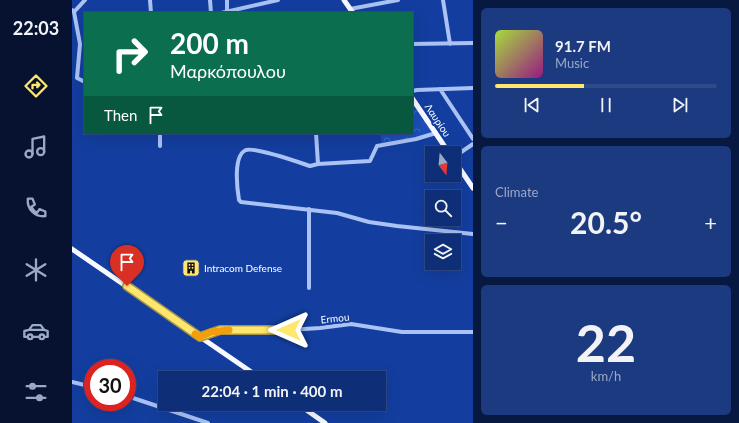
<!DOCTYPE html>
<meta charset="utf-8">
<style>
:root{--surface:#0e2e77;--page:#1c3a7f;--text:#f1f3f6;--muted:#9ba8c6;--line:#2e4a89;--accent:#ffe76e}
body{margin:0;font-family:Lato,sans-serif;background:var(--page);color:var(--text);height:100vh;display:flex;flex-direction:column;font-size:15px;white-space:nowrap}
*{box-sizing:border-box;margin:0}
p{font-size:13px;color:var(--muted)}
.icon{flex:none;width:22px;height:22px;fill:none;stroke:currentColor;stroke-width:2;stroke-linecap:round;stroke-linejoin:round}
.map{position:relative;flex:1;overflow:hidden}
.panel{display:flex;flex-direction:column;gap:8px;padding:8px;background:#081941;width:266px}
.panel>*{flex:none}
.top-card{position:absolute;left:12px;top:12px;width:329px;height:122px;border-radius:0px;box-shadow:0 4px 16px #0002,0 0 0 1px var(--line);background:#0b6e4f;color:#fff;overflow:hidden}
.needle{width:26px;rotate:164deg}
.fabs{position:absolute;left:353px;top:146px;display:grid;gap:8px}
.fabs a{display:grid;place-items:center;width:36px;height:36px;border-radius:0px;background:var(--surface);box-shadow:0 4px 16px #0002,0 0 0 1px var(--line);font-size:20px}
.speed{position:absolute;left:12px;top:359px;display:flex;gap:8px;font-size:20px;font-weight:700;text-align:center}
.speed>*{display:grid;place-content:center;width:52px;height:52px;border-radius:50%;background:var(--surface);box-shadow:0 4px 16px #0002,0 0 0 1px var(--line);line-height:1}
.speed .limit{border:6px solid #d22;background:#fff;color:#111}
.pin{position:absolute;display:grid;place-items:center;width:34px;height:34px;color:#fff;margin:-41px -17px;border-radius:50% 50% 50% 0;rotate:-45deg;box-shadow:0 0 4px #0007}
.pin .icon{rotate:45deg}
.me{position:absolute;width:44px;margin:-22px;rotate:270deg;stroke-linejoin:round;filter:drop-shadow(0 0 3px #0008)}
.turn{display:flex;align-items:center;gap:14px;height:84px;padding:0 20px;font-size:18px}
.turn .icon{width:52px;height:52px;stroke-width:2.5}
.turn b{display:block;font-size:28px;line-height:34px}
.then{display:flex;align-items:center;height:38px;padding:0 20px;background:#0003;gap:8px;font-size:15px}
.big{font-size:30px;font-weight:700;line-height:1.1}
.panel .widget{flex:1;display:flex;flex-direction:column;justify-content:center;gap:6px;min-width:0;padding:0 14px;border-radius:6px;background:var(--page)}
.panel .dial{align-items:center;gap:0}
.dial b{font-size:52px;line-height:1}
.song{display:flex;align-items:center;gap:12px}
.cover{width:48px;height:48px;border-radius:6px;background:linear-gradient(135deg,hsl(80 70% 55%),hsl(310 70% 35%))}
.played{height:4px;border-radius:2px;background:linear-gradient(90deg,var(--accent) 40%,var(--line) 40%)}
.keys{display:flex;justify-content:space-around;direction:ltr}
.heat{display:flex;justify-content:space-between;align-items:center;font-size:22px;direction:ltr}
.trip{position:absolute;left:86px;top:371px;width:228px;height:40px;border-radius:0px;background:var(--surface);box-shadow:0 4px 16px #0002,0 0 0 1px var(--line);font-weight:700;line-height:40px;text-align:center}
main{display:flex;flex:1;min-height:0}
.tabs{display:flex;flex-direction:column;width:72px;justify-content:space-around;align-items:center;background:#061230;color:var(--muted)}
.tabs .icon{width:28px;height:28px}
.tabs .selected{color:var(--accent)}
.tabs b{font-size:18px;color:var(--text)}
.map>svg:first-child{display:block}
</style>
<main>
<nav class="tabs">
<b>22:03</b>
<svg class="icon selected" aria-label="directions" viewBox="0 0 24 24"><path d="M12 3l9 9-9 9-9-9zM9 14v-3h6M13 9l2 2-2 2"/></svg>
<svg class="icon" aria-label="music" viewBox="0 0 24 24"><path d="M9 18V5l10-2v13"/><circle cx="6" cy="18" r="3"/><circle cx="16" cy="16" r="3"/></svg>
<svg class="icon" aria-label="phone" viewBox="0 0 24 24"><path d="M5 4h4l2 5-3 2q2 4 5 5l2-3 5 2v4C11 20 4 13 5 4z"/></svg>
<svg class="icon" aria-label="climate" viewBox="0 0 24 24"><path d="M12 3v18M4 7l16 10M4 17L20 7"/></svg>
<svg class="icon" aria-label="car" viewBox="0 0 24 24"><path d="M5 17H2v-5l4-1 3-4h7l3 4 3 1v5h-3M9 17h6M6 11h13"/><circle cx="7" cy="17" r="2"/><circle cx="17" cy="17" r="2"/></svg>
<svg class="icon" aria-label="filters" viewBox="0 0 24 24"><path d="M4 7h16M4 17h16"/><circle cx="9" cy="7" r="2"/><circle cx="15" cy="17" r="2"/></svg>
</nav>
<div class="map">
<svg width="401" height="423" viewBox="0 0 401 423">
<defs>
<pattern id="forest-crowns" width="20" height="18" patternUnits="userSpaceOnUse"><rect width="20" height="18" fill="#1b4eb9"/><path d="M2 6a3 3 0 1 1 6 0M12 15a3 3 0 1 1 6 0" fill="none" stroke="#3d69c4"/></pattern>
</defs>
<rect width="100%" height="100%" fill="#133e9f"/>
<!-- forest -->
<path fill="url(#forest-crowns)" d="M345 109 360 129 356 135 310 144 308 133H340V110Z"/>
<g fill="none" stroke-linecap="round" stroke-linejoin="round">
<!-- minor -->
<path stroke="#aac3f4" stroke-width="4" d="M78 0 79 13
M138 0 139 13
M155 0V12
M371 0 378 44
M278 9 326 0
M0 10 2 12 8 44 5 78 13 82
M2 12 13 0
M149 13 206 0
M340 44 401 43
M368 89 401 139
M340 91 345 90 401 88
M244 133 246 164 298 161 305 146 344 139 364 133
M88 146V133
M382 157 401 144
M246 164 238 166C226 162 184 147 174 150 161 155 165 188 167 200L169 202 265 213 297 222 325 226 401 234
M237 209V288
M128 337 148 330H217L248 328 279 324 330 332H401
M0 382 21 387
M55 396 136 423"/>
<!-- major -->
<path stroke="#f8faff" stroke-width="5" d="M272 0 281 13
M340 98 377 153
M382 160 401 188
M0 249 188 378
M226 404 253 423"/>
</g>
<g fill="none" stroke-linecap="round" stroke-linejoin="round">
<defs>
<path id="route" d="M55 286 128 337 148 330H217"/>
</defs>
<!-- route casing -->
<use href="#route" stroke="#a69648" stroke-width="10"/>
<!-- route -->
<use href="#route" stroke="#ffe76e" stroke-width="7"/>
<!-- slow -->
<path stroke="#f59e0b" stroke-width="7" d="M123 334 128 337 139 332 157 330"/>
</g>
<!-- icons -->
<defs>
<symbol id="building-square" viewBox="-11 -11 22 22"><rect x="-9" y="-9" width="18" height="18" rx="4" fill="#ffe76e" stroke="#133e9f"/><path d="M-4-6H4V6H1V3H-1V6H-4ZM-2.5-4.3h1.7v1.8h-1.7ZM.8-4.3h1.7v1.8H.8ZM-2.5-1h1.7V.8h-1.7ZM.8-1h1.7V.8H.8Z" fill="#111"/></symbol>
</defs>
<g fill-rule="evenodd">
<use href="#building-square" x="109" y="258" width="20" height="20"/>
</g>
<g text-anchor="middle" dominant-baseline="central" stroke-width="4" stroke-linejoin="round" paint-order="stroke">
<!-- street labels -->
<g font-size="10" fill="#fff" stroke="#133e9f">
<text transform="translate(366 120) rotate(56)">Λαυρίου</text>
<text transform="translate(263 318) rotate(-6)">Ermou</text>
</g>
<!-- poi labels -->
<g font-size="10" fill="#fff" stroke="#133e9f" text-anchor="start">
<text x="132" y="268">Intracom Defense</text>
</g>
</g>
</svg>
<div class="fabs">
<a><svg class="needle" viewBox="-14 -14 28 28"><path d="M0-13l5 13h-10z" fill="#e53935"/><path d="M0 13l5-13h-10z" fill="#9ba8c6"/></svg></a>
<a><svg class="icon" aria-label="search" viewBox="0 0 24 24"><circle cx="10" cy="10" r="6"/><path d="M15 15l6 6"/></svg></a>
<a><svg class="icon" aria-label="layers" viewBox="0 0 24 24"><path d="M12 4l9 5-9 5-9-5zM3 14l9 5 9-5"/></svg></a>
</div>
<div class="speed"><div class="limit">30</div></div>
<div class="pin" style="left:55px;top:286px;background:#d93025"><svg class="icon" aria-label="arrive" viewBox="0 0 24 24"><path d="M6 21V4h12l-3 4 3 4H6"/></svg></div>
<svg class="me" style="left:217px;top:330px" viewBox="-20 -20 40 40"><path d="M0-17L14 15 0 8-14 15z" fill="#ffe76e" stroke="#fff" stroke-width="4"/></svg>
<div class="trip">22:04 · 1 min · 400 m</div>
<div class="top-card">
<div class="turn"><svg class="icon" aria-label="right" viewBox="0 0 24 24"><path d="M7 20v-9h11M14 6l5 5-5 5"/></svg><div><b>200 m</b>Μαρκόπουλου</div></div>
<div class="then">Then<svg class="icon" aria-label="arrive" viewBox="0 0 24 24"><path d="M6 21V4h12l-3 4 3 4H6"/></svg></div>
</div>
</div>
<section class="panel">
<div class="widget">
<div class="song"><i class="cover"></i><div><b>91.7 FM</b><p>Music</p></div></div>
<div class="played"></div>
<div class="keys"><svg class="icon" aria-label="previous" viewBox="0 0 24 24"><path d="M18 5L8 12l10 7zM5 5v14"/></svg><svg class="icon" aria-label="pause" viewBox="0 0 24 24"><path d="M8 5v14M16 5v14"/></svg><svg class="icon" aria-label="next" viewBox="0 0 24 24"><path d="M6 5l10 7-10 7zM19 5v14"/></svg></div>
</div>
<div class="widget"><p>Climate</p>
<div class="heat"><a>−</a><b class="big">20.5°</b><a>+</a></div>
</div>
<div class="widget dial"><b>22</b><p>km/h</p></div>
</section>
</main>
